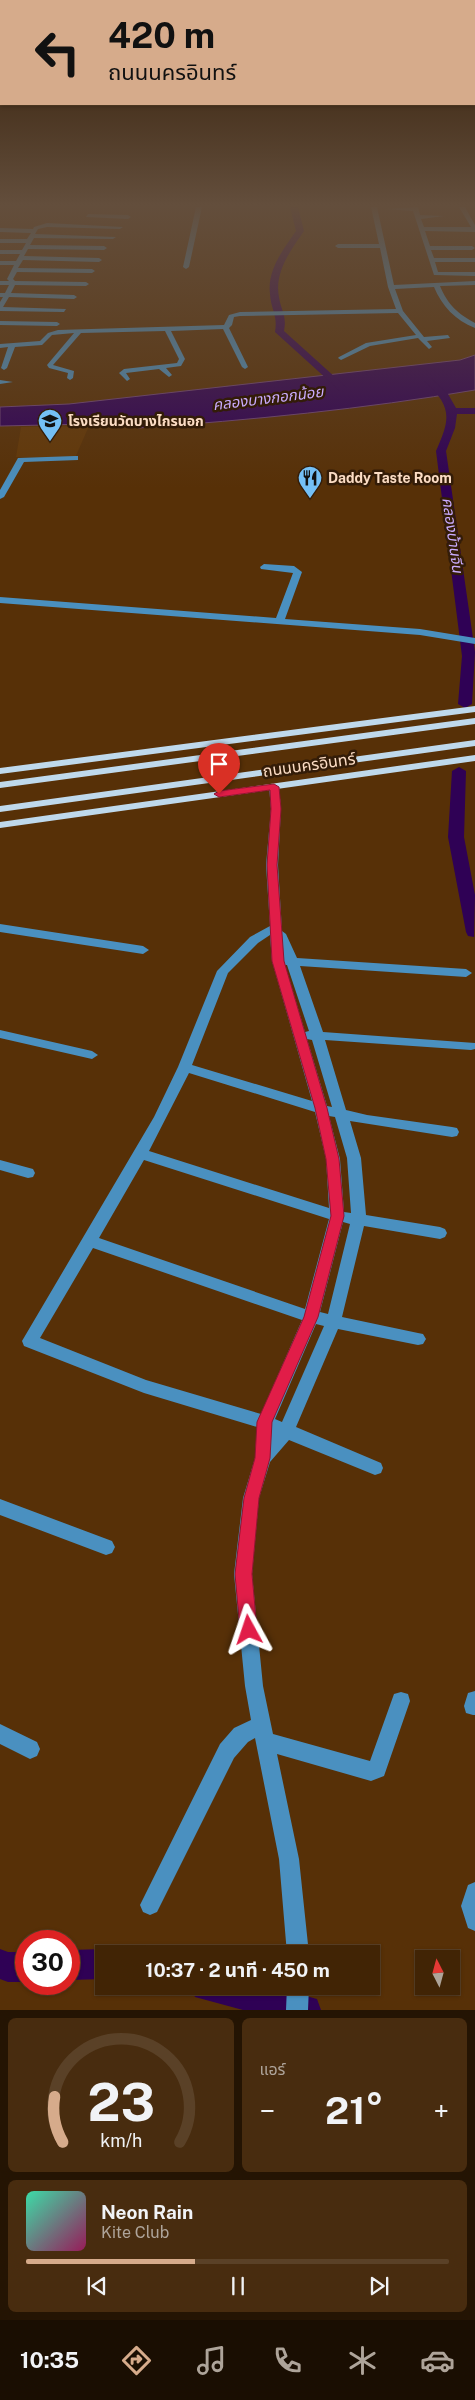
<!DOCTYPE html>
<html lang="th">
<meta charset="utf-8">
<style>
:root{--surface:#412405;--page:#482c0f;--text:#f1f3f6;--muted:#aea49a;--line:#5a4127;--accent:#d6ab8b}
body{margin:0;font-family:"Public Sans","Noto Sans Thai",sans-serif;background:var(--page);color:var(--text);height:100vh;display:flex;flex-direction:column;font-size:19px;white-space:nowrap}
*{box-sizing:border-box;margin:0}
p{font-size:16px;color:var(--muted)}
.icon{flex:none;width:28px;height:28px;fill:none;stroke:currentColor;stroke-width:2;stroke-linecap:round;stroke-linejoin:round}
.map{position:relative;height:2010px;overflow:hidden}
.sheet{display:flex;flex-direction:column;gap:8px;padding:8px;background:#241403;flex:1}
.sheet>*{flex:none}
.banner{position:absolute;left:0px;top:0px;width:475px;height:105px;box-shadow:0 1px 4px #0004,0 0 0 1px var(--line);background:#d6ab8b;color:#111;overflow:hidden}
.needle{width:32px;rotate:354deg}
.controls{position:absolute;left:415px;top:1950px;display:grid;gap:10px}
.controls a{display:grid;place-items:center;width:45px;height:45px;border-radius:0px;background:var(--surface);box-shadow:0 1px 4px #0004,0 0 0 1px var(--line);font-size:25px}
.speed{position:absolute;left:15px;top:1930px;display:flex;gap:10px;font-size:25px;font-weight:700;text-align:center}
.speed>*{display:grid;place-content:center;width:65px;height:65px;border-radius:50%;background:var(--surface);box-shadow:0 1px 4px #0004,0 0 0 1px var(--line);line-height:1}
.speed .limit{border:8px solid #d22;background:#fff;color:#111}
.pin{position:absolute;display:grid;place-items:center;width:42px;height:42px;color:#fff;margin:-51px -21px;border-radius:50% 50% 50% 0;rotate:-45deg;box-shadow:0 0 5px #0007}
.pin .icon{rotate:45deg}
.me{position:absolute;width:55px;margin:-28px;rotate:355deg;stroke-linejoin:round;filter:drop-shadow(0 0 4px #0008)}
.turn{display:flex;align-items:center;gap:18px;height:105px;padding:0 25px;font-size:22px}
.turn .icon{width:65px;height:65px;stroke-width:2.5}
.turn b{display:block;font-size:35px;line-height:42px}
.big{font-size:38px;font-weight:700;line-height:1.1}
.sheet .widget{flex:1;display:flex;flex-direction:column;justify-content:center;gap:8px;min-width:0;padding:0 18px;border-radius:8px;background:var(--page)}
.sheet .dial{align-items:center;gap:0}
.dial svg{height:130px;overflow:visible;fill:none;stroke:var(--line);stroke-width:7;stroke-linecap:round;text-anchor:middle}
.dial text{fill:var(--text);stroke:none}
.song{display:flex;align-items:center;gap:15px}
.cover{width:60px;height:60px;border-radius:8px;background:linear-gradient(135deg,hsl(160 70% 55%),hsl(330 70% 35%))}
.played{height:5px;border-radius:2px;background:linear-gradient(90deg,var(--accent) 40%,var(--line) 40%)}
.keys{display:flex;justify-content:space-around;direction:ltr}
.heat{display:flex;justify-content:space-between;align-items:center;font-size:28px;direction:ltr}
.sheet .tiles{flex:1;display:grid;gap:8px;grid-template-columns:1fr 1fr}
.widget:last-child{grid-column:span 2}
.trip{position:absolute;left:95px;top:1945px;width:285px;height:50px;border-radius:0px;background:var(--surface);box-shadow:0 1px 4px #0004,0 0 0 1px var(--line);font-weight:700;line-height:50px;text-align:center}
.menu{display:flex;height:80px;justify-content:space-around;align-items:center;background:#1a0e02;color:var(--muted)}
.menu .icon{width:35px;height:35px}
.menu .current{color:var(--accent)}
.menu b{font-size:22px;color:var(--text)}
.map>svg:first-child{display:block}
</style>
<div class="map">
<svg width="475" height="2010" viewBox="0 0 475 2010">
<rect width="100%" height="100%" fill="#573007"/>
<!-- built -->
<path fill="#623707" d="M89 426 75 458 16 457 21 427Z"/>
<!-- water -->
<path fill="#2f0155" stroke="#6c4376" d="M475 355V390C364 409 251 420 138 428L136 423 0 426V407L69 404 460 360Z"/>
<g fill="none" stroke-linecap="round" stroke-linejoin="round">
<!-- canal -->
<path fill="#2f0155" fill-rule="evenodd" d="M290 207H298L304 231C291 250 274 272 279 297 281 311 287 315 284 331L346 387V391H340L275 332C278 315 271 310 270 294 267 270 283 250 296 231Z
M424 377H430L448 394 456 408H475V414H457L455 428 446 451 475 652 472 704 465 708 458 704 462 656 436 451C451 418 452 406 424 381Z
M459 767 466 771 464 837 475 895 474 937 468 936 466 932 448 837 452 771Z
M0 1949 8 1952H26V1982H8L0 1979Z
M104 1949 115 1954H104V1979L69 1980V1950Z
M191 1986H270L317 1999 321 2010H243L195 1997Z"/>
<!-- minor -->
<path fill="#4a90c0" fill-rule="evenodd" d="M196 207H202L189 267 186 269 183 267Z
M371 207H377L394 285 475 281V285L440 286C448 305 458 314 475 323V328C455 320 442 306 434 287L395 289 403 311 424 337 448 335 450 338 427 341 432 347 429 349 418 338 370 346 341 360 338 358 339 357 366 343 416 335 398 313 240 316 234 317 232 325 229 328 248 367 245 369 242 367 223 329 171 331 185 359 181 366 166 368 172 375 169 377 159 369 126 373 130 379 127 381 119 373 124 369 177 363 179 359 165 331 81 333 53 365 74 371 73 378 70 380 67 378 68 373 49 368 47 365 74 333 52 335 42 345 15 347 7 368 4 370 1 368 8 347 0 348V344L40 341 48 333 58 330 224 325 229 315 240 312 396 309 388 287 380 248H338L335 246 338 244H379Z
M418 207 420 215 444 216 421 219 424 227H471L459 207H465L475 225V232L425 231 430 246H472L475 248 472 250H431L434 258H475V262H435L438 272H475V276L434 275 413 211 385 209Z
M88 214 128 215 131 217 128 219 86 217Z
M47 223 123 227 120 229 47 227 38 229 35 234 116 237 113 239 34 238 30 245 104 246 107 248 104 250 28 249 24 256 99 258 102 260 99 262 23 260 18 268 92 269 95 271 92 273 17 272 13 279 15 281 86 282 89 284 86 286 15 285 11 293 74 295 77 297 74 299 9 297 3 307 66 309 64 312 0 311V302L3 297H0V293H5L9 285H0V281H9L7 279 14 265H0V261H16L20 254H0V250H22L26 243H0V239H27L31 233 0 232V228L33 229 34 227Z
M0 321 57 322 60 324 57 326 0 325Z
M0 380 13 382 0 384Z
M75 456H78V460L24 462 4 497 0 499V490L18 458Z
M264 564 294 566 302 572 285 619 420 629 475 638V644L420 635 0 603V597L276 618 293 573 261 569 260 567Z
M274 784 279 787 281 809 278 865 282 931 286 934 297 958 466 969 472 973 466 977 300 966 323 1032 475 1043V1049L471 1050 325 1040 346 1110 367 1115 452 1127 457 1128 459 1132 457 1136 452 1137 350 1121 361 1158 366 1215 440 1227 445 1229 447 1233 445 1237 440 1239 364 1226 342 1317 418 1333 423 1334 426 1339 423 1344 418 1345 338 1329 296 1427 381 1463 383 1468 381 1473 375 1475 289 1440 270 1462 259 1498 252 1574 263 1686 273 1734 370 1761 394 1694 401 1692 408 1694 410 1701 384 1776 371 1781 277 1754 299 1859 309 1954H287L279 1859 255 1738 248 1742 234 1758 157 1912 150 1915 143 1912 140 1905 220 1744 234 1728 251 1720 245 1686 234 1574 243 1498 255 1458 257 1427 144 1393 24 1346 22 1341 154 1117 178 1067 217 971 250 937 270 926 266 865 271 809 269 787ZM270 935 272 961 312 1101 192 1065 228 973 258 943ZM285 965H287L309 1031 305 1032ZM307 1039 312 1040 332 1107 327 1106ZM189 1073 315 1112 326 1159 329 1208 149 1151ZM329 1116 335 1117 347 1158 351 1213 344 1212 340 1159ZM144 1160 329 1219 305 1309 99 1238ZM343 1222 350 1224 328 1314 320 1312ZM93 1248 302 1320 261 1414 146 1380 40 1338ZM316 1324 324 1326 282 1422 275 1419Z
M0 924 143 946 149 950 143 954 0 932Z
M0 1030 92 1051 98 1055 92 1059 0 1038Z
M0 1160 33 1169 35 1173 33 1177 28 1178 0 1170Z
M0 1499 112 1541 115 1547 112 1553 106 1555 0 1515Z
M475 1691V1715H473L466 1713 464 1706 468 1693Z
M0 1724 37 1742 40 1749 37 1756 30 1759 0 1744Z
M475 1882V1931L468 1928 461 1906 468 1885Z
M287 1986H309L308 2010H286Z"/>
<!-- major -->
<path fill="#bfd9ec" fill-rule="evenodd" d="M475 706V712L0 774V768Z
M475 718V724L0 788V782Z
M475 740V746L0 812V806Z
M475 755V761L0 828V822Z"/>
</g>
<!-- sky -->
<linearGradient id="sky" x2="0" y2="1"><stop stop-color="#301a04"/><stop offset="0.42" stop-color="#634e3c"/><stop offset="1" stop-color="#634e3c" stop-opacity="0"/></linearGradient>
<rect width="475" height="488" fill="url(#sky)"/>
<!-- route -->
<path fill="#e11d48" stroke="#92132f" d="M274 784 279 787 281 809 277 865 284 961 327 1108 339 1159 344 1216 318 1317 272 1422 270 1458 259 1498 252 1574 257 1630 254 1636 249 1639 243 1636 240 1630 235 1574 244 1498 255 1458 257 1422 304 1317 331 1216 326 1159 315 1108 272 961 267 865 271 809 270 790 219 797 214 794 219 791Z"/>
<!-- icons -->
<defs>
<symbol id="school-pin" viewBox="-11 -11 22 30"><path d="M0 17L-7.5 6A9.5 9.5 0 1 1 7.5 6Z" fill="#74c0f6" stroke="#331c08"/><path d="M0-5L7-2L0 1L-7-2ZM-4 1L0 2.5L4 1V4Q0 6-4 4Z" fill="#111"/></symbol>
<symbol id="restaurant-pin" viewBox="-11 -11 22 30"><path d="M0 17L-7.5 6A9.5 9.5 0 1 1 7.5 6Z" fill="#74c0f6" stroke="#331c08"/><path d="M-5-6h1v4h1v-4h1v4h1v-4h1v5L-1.5 .5V6h-2V.5L-5-1ZM5-6V6H3V1.5H1.5Q1.5-4 5-6Z" fill="#111"/></symbol>
</defs>
<g fill-rule="evenodd">
<use href="#school-pin" x="36" y="407" width="28" height="38"/>
<use href="#restaurant-pin" x="296" y="464" width="28" height="38"/>
</g>
<g text-anchor="middle" dominant-baseline="central" stroke-width="5" stroke-linejoin="round" paint-order="stroke">
<!-- far-poi labels -->
<g font-size="14" font-weight="bold" fill="#fbdcc4" stroke="#331c08" text-anchor="start">
<text x="68" y="421">โรงเรียนวัดบางไกรนอก</text>
<text x="328" y="478">Daddy Taste Room</text>
</g>
<!-- far-water labels -->
<g font-size="15" font-style="italic" fill="#caacfe" stroke="#331c08">
<text transform="translate(268 398) rotate(-7)">คลองบางกอกน้อย</text>
<text transform="translate(453 535) rotate(82)">คลองบ้านจีน</text>
</g>
<!-- street labels -->
<g font-size="16" fill="#fbdcc4" stroke="#331c08">
<text transform="translate(309 765) rotate(-8)">ถนนนครอินทร์</text>
</g>
</g>
</svg>
<div class="controls">
<a><svg class="needle" viewBox="-14 -14 28 28"><path d="M0-13l5 13h-10z" fill="#e53935"/><path d="M0 13l5-13h-10z" fill="#aea49a"/></svg></a>
</div>
<div class="speed"><div class="limit">30</div></div>
<div class="pin" style="left:219px;top:794px;background:#d93025"><svg class="icon" aria-label="arrive" viewBox="0 0 24 24"><path d="M6 21V4h12l-3 4 3 4H6"/></svg></div>
<svg class="me" style="left:249px;top:1630px" viewBox="-20 -20 40 40"><path d="M0-17L14 15 0 8-14 15z" fill="#e11d48" stroke="#fff" stroke-width="4"/></svg>
<div class="trip">10:37 · 2 นาที · 450 m</div>
<div class="banner">
<div class="turn"><svg class="icon" aria-label="left" viewBox="0 0 24 24"><path d="M17 20v-9H6M10 6l-5 5 5 5"/></svg><div><b>420 m</b>ถนนนครอินทร์</div></div>
</div>
</div>
<section class="sheet">
<div class="tiles">
<div class="widget dial"><svg viewBox="0 0 100 80">
<path d="M14 69A42 42 0 1 1 86 69"/>
<path d="M14 69A42 42 0 0 1 9 41" stroke="#d6ab8b"/>
<text x="50" y="56" font-size="32" font-weight="700">23</text>
<text x="50" y="72" font-size="11">km/h</text>
</svg></div>
<div class="widget"><p>แอร์</p>
<div class="heat"><a>−</a><b class="big">21°</b><a>+</a></div>
</div>
<div class="widget">
<div class="song"><i class="cover"></i><div><b>Neon Rain</b><p>Kite Club</p></div></div>
<div class="played"></div>
<div class="keys"><svg class="icon" aria-label="previous" viewBox="0 0 24 24"><path d="M18 5L8 12l10 7zM5 5v14"/></svg><svg class="icon" aria-label="pause" viewBox="0 0 24 24"><path d="M8 5v14M16 5v14"/></svg><svg class="icon" aria-label="next" viewBox="0 0 24 24"><path d="M6 5l10 7-10 7zM19 5v14"/></svg></div>
</div>
</div>
</section>
<nav class="menu">
<b>10:35</b>
<svg class="icon current" aria-label="directions" viewBox="0 0 24 24"><path d="M12 3l9 9-9 9-9-9zM9 14v-3h6M13 9l2 2-2 2"/></svg>
<svg class="icon" aria-label="music" viewBox="0 0 24 24"><path d="M9 18V5l10-2v13"/><circle cx="6" cy="18" r="3"/><circle cx="16" cy="16" r="3"/></svg>
<svg class="icon" aria-label="phone" viewBox="0 0 24 24"><path d="M5 4h4l2 5-3 2q2 4 5 5l2-3 5 2v4C11 20 4 13 5 4z"/></svg>
<svg class="icon" aria-label="climate" viewBox="0 0 24 24"><path d="M12 3v18M4 7l16 10M4 17L20 7"/></svg>
<svg class="icon" aria-label="car" viewBox="0 0 24 24"><path d="M5 17H2v-5l4-1 3-4h7l3 4 3 1v5h-3M9 17h6M6 11h13"/><circle cx="7" cy="17" r="2"/><circle cx="17" cy="17" r="2"/></svg>
</nav>
